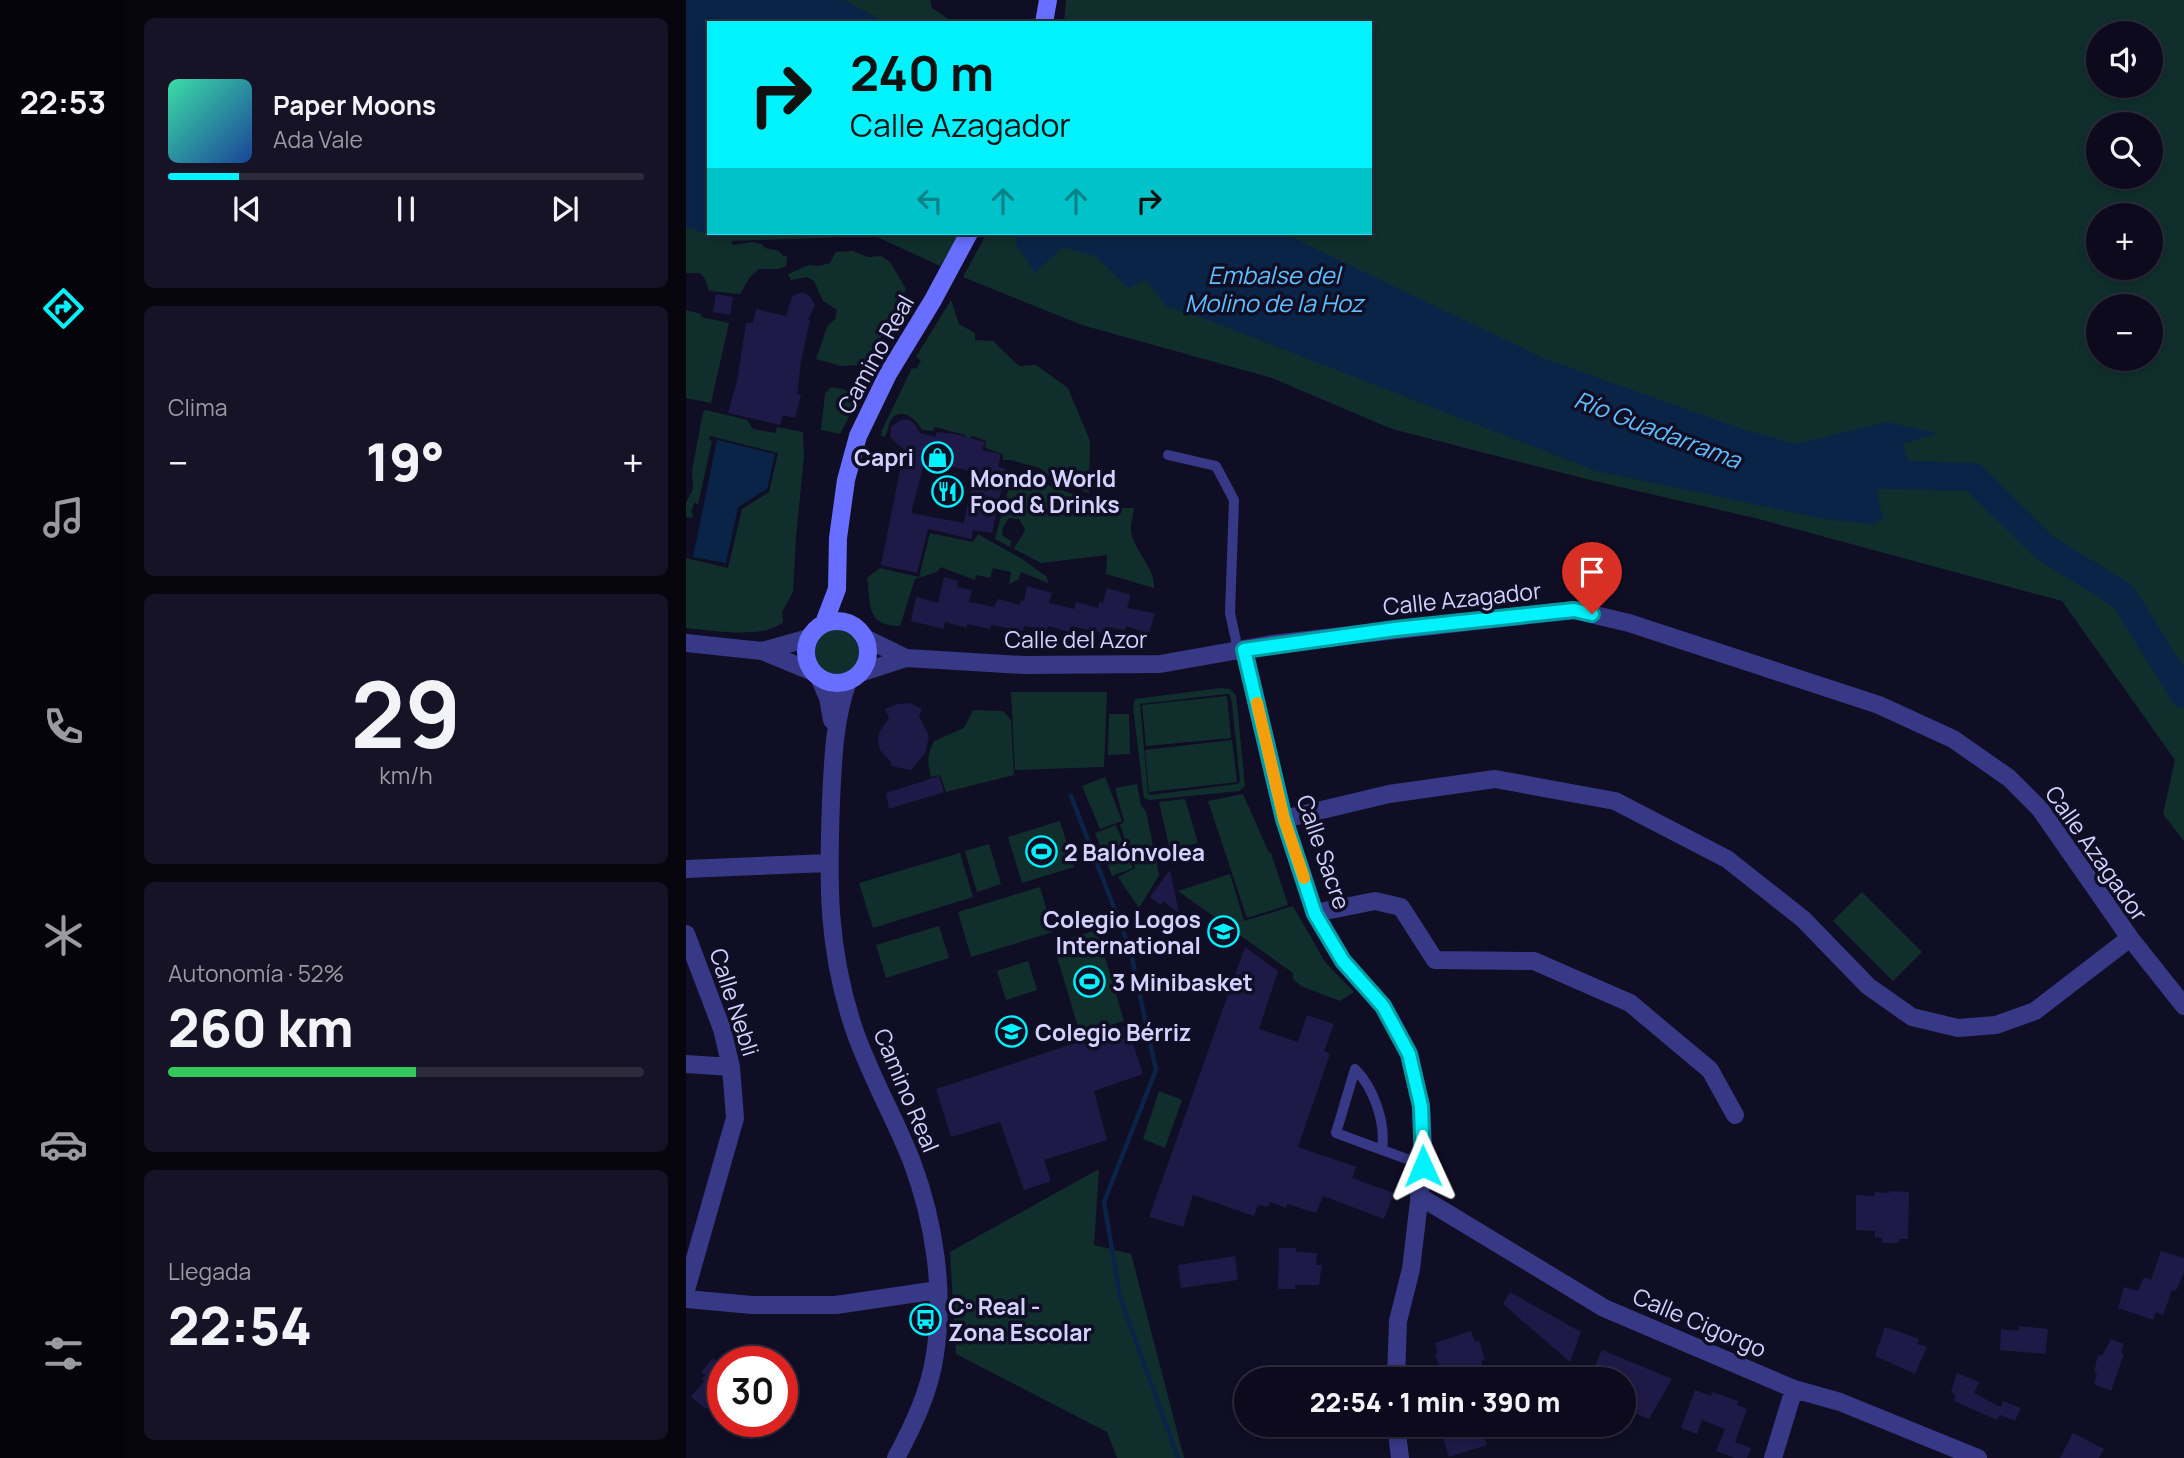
<!DOCTYPE html>
<html lang="es">
<meta charset="utf-8">
<style>
:root{--surface:#0c0a1c;--page:#151325;--text:#f1f3f6;--muted:#9a9aa3;--line:#2c2b3b;--accent:#00f3fc}
body{margin:0;font-family:Manrope,sans-serif;background:var(--page);color:var(--text);height:100vh;display:flex;flex-direction:column;font-size:26px;white-space:nowrap}
*{box-sizing:border-box;margin:0}
p{font-size:23px;color:var(--muted)}
.icon{flex:none;width:38px;height:38px;fill:none;stroke:currentColor;stroke-width:2;stroke-linecap:round;stroke-linejoin:round}
.map{position:relative;flex:1;overflow:hidden}
.panel{display:flex;flex-direction:column;gap:18px;padding:18px;background:#07060f;width:560px}
.panel>*{flex:none}
.banner{position:absolute;left:21px;top:21px;width:665px;height:214px;border-radius:0px;box-shadow:0 4px 10px #0003,0 0 0 2px var(--line);background:#00f3fc;color:#111;overflow:hidden}
.tools{position:absolute;left:1400px;top:21px;display:grid;gap:14px}
.tools a{display:grid;place-items:center;width:77px;height:77px;border-radius:50%;background:var(--surface);box-shadow:0 4px 10px #0003,0 0 0 2px var(--line);font-size:35px}
.speed{position:absolute;left:21px;top:1346px;display:flex;gap:14px;font-size:35px;font-weight:700;text-align:center}
.speed>*{display:grid;place-content:center;width:91px;height:91px;border-radius:50%;background:var(--surface);box-shadow:0 4px 10px #0003,0 0 0 2px var(--line);line-height:1}
.speed .limit{border:10px solid #d22;background:#fff;color:#111}
.pin{position:absolute;display:grid;place-items:center;width:60px;height:60px;color:#fff;margin:-72px -30px;border-radius:50% 50% 50% 0;rotate:-45deg;box-shadow:0 0 7px #0007}
.pin .icon{rotate:45deg}
.me{position:absolute;width:77px;margin:-38px;rotate:359deg;stroke-linejoin:round;filter:drop-shadow(0 0 5px #0008)}
.turn{display:flex;align-items:center;gap:24px;height:147px;padding:0 28px;font-size:32px}
.turn .icon{width:91px;height:91px;stroke-width:2.5}
.turn b{display:block;font-size:49px;line-height:60px}
.lanes{display:flex;align-items:center;height:66px;padding:0 28px;background:#0003;justify-content:center;gap:35px;direction:ltr}
.lanes .off{opacity:.35}
.big{font-size:52px;font-weight:800;line-height:1.1}
.panel .card{flex:1;display:flex;flex-direction:column;justify-content:center;gap:10px;min-width:0;padding:0 24px;border-radius:10px;background:var(--page)}
.panel .dial{align-items:center;gap:0}
.dial b{font-size:91px;line-height:1}
.song{display:flex;align-items:center;gap:21px}
.cover{width:84px;height:84px;border-radius:10px;background:linear-gradient(135deg,hsl(160 70% 55%),hsl(220 70% 35%))}
.played{height:7px;border-radius:4px;background:linear-gradient(90deg,var(--accent) 15%,var(--line) 15%)}
.keys{display:flex;justify-content:space-around;direction:ltr}
.heat{display:flex;justify-content:space-between;align-items:center;font-size:38px;direction:ltr}
.charge{height:10px;border-radius:5px;background:linear-gradient(90deg,#34c759 52%,var(--line) 0)}
.trip{position:absolute;left:548px;top:1367px;width:402px;height:70px;border-radius:35px;background:var(--surface);box-shadow:0 4px 10px #0003,0 0 0 2px var(--line);font-weight:800;line-height:70px;text-align:center}
main{display:flex;flex:1;min-height:0}
.dock{display:flex;flex-direction:column;width:126px;justify-content:space-around;align-items:center;background:#05040b;color:var(--muted)}
.dock .icon{width:49px;height:49px}
.dock .on{color:var(--accent)}
.dock b{font-size:32px;color:var(--text)}
.map>svg:first-child{display:block}
</style>
<main>
<nav class="dock">
<b>22:53</b>
<svg class="icon on" aria-label="directions" viewBox="0 0 24 24"><path d="M12 3l9 9-9 9-9-9zM9 14v-3h6M13 9l2 2-2 2"/></svg>
<svg class="icon" aria-label="music" viewBox="0 0 24 24"><path d="M9 18V5l10-2v13"/><circle cx="6" cy="18" r="3"/><circle cx="16" cy="16" r="3"/></svg>
<svg class="icon" aria-label="phone" viewBox="0 0 24 24"><path d="M5 4h4l2 5-3 2q2 4 5 5l2-3 5 2v4C11 20 4 13 5 4z"/></svg>
<svg class="icon" aria-label="climate" viewBox="0 0 24 24"><path d="M12 3v18M4 7l16 10M4 17L20 7"/></svg>
<svg class="icon" aria-label="car" viewBox="0 0 24 24"><path d="M5 17H2v-5l4-1 3-4h7l3 4 3 1v5h-3M9 17h6M6 11h13"/><circle cx="7" cy="17" r="2"/><circle cx="17" cy="17" r="2"/></svg>
<svg class="icon" aria-label="filters" viewBox="0 0 24 24"><path d="M4 7h16M4 17h16"/><circle cx="9" cy="7" r="2"/><circle cx="15" cy="17" r="2"/></svg>
</nav>
<section class="panel">
<div class="card">
<div class="song"><i class="cover"></i><div><b>Paper Moons</b><p>Ada Vale</p></div></div>
<div class="played"></div>
<div class="keys"><svg class="icon" aria-label="previous" viewBox="0 0 24 24"><path d="M18 5L8 12l10 7zM5 5v14"/></svg><svg class="icon" aria-label="pause" viewBox="0 0 24 24"><path d="M8 5v14M16 5v14"/></svg><svg class="icon" aria-label="next" viewBox="0 0 24 24"><path d="M6 5l10 7-10 7zM19 5v14"/></svg></div>
</div>
<div class="card"><p>Clima</p>
<div class="heat"><a>−</a><b class="big">19°</b><a>+</a></div>
</div>
<div class="card dial"><b>29</b><p>km/h</p></div>
<div class="card"><p>Autonomía · 52%</p><b class="big">260 km</b><div class="charge"></div></div>
<div class="card"><p>Llegada</p><b class="big">22:54</b></div>
</section>
<div class="map">
<svg width="1498" height="1458" viewBox="0 0 1498 1458">
<rect width="100%" height="100%" fill="#100e25"/>
<!-- green -->
<path fill="#102f2c" fill-rule="evenodd" d="M0 0H244L246 8 269 23H23V233H274L254 266 189 236 45 241 47 245 66 242 76 244 79 248 93 251 97 256H101L100 266 93 269H73L64 277 54 294 23 291 19 279 14 273H0Z
M380 0H1498V841L1477 814 1489 760 1376 601 1073 519 904 480 706 429 586 378 396 325 277 277 301 233H684V23H378ZM1412 33H1465V86H1412ZM1412 124H1465V177H1412ZM1412 215H1465V268H1412ZM1412 306H1465V359H1412Z
M167 251 182 257 195 256 204 262 220 289 204 323 178 365 155 366 130 359 141 327 149 319 151 310 137 301 128 281 121 277 105 280 102 274 123 265 133 266 144 263 150 252Z
M265 300 273 324 289 333V340L307 341 333 366 350 365 382 388 404 441 403 493 368 480 354 468 325 460H317V454L299 448 300 441 287 436 281 439 279 435 249 427 247 431 236 430C231 420 215 405 205 420 202 424 202 432 199 437L195 436 196 430 226 368 230 369 235 361 230 357Z
M0 310 15 314V317L43 323 25 403 0 398Z
M145 387C158 390 165 388 170 403L154 434 135 430 139 394Z
M20 410 61 420 67 429 89 433 91 427 117 432 118 456 110 537 107 592 96 612 97 622C77 640 26 630 0 628V558L42 568 56 509 83 492 92 453 24 436 23 440 26 441 12 504 8 503 5 513 7 514 6 518 0 517V503L7 489 6 471 17 412Z
M327 471 389 495 407 498 411 508H448C447 517 443 527 446 536 451 553 470 571 468 588L420 574 421 555 355 563 328 549C331 541 337 537 339 529L333 519 323 518 317 527 316 535 326 542 324 547 309 539Z
M244 533 287 542 292 534 336 559 361 577 362 583 335 572 333 579 323 584 325 572 307 568 304 578 290 575 289 580 255 567 251 572 229 579 214 626C179 626 185 603 181 578L194 568 233 577Z
M129 652a22 22 0 1 1 44 0a22 22 0 1 1-44 0Z
M535 688 544 689 550 695 559 786 553 791 463 800 458 798 447 707 449 699ZM541 694 544 695 546 703 554 782 551 784 464 795 462 793 454 704Z
M325 692H421L418 767 329 770Z
M541 696 545 738 460 746 456 705Z
M287 710 317 711 325 720 328 775 260 792 254 775 245 777C241 762 241 755 248 741L278 728Z
M423 714H443L444 754 422 755Z
M546 740 551 782 463 792 459 750Z
M419 777 436 821 414 829 396 786Z
M451 784 455 806 460 811 473 875 453 908 432 877 449 868 434 825 438 821 429 788Z
M557 794 583 853H585L602 905 561 918 522 801Z
M499 799 512 843 484 850 473 802Z
M374 821 388 867 336 883 322 837Z
M430 825 447 868 426 876 409 833Z
M303 844 315 884 291 892 279 851Z
M274 853 287 897 187 928 173 883Z
M544 874 558 921 607 906 639 962 668 992 654 1001 615 986 607 979V973L492 891Z
M354 887 367 932 285 957 272 912Z
M1176 892 1236 952 1207 981 1147 921Z
M253 926 263 958 200 978 190 945Z
M411 930 438 1021 394 1034 367 943Z
M342 961 351 990 320 1000 311 971Z
M473 1091 496 1100 479 1148 457 1139Z
M413 1169 408 1245 445 1254 498 1458H431L421 1432 270 1354 264 1252Z"/>
<!-- water -->
<path fill="#0a2448" d="M0 0H158L200 23H23V233H78L26 236 0 227Z
M330 233H597L857 358 1059 430 1110 444 1201 422 1251 433 1217 444 1224 467 1213 472 1191 491 1197 519 1186 524 1138 519 910 471 519 319 481 307 460 280 442 288 409 256 377 247 349 273 330 244Z
M31 440 89 454 81 489 52 507 40 563 7 557Z"/>
<g fill="none" stroke-linecap="round" stroke-linejoin="round">
<!-- stream -->
<path stroke="#0a2448" stroke-width="4.5" d="M385 796 444 949 470 1070 418 1202 434 1297 492 1458"/>
<!-- river -->
<path stroke="#0a2448" stroke-width="28" d="M1175 474 1287 477 1358 547 1437 596 1498 694"/>
</g>
<!-- building -->
<path fill="#1f1947" fill-rule="evenodd" d="M118 293 124 296 129 305 122 320H124L115 361 111 394 115 395 109 418 97 415 94 425 42 413 51 381 60 323H67L70 309 100 316 106 297 110 294Z
M30 294 47 297 44 315 27 312Z
M221 419 228 423 234 433 249 437 251 432 269 434 299 442 296 450 315 454 312 467 320 469 306 533 287 530 286 539 242 529 231 573 195 565 218 450 204 437 205 427 215 420ZM239 460 288 472 278 523 225 513Z
M258 577 272 581 271 587 286 590 283 602 308 607 312 599 334 605 335 600 338 601 341 586 366 593 363 603 388 609 390 602 412 608 413 602 417 603 421 588 445 595 441 608 469 613 463 634 440 626 439 630 419 627 416 633 385 626 384 632 362 626 361 630 338 626 337 631 305 625 304 629 281 624V628L259 622 258 629 225 621 230 597 252 603Z
M224 703 236 709 233 716 243 736 239 753 225 770 205 766V762L194 750 192 741 193 733 203 718 199 709 211 704Z
M253 776 258 792 203 809 200 793Z
M484 870 493 913 477 901 475 905 464 897Z
M559 947 592 971 573 1029 612 1042 621 1015 648 1024 638 1051 644 1054 612 1147 670 1167 666 1178 708 1193 698 1219 637 1196 630 1213 601 1204 600 1208 584 1202 582 1207 572 1205 568 1216 507 1195 497 1227 463 1217Z
M441 1026 457 1074 408 1091 421 1140 358 1160 365 1181 338 1190 314 1122 265 1137 250 1089Z
M1204 1191 1223 1192 1222 1239H1213L1212 1243H1196V1238L1189 1237V1231L1170 1230V1195L1188 1196 1189 1192 1203 1193Z
M593 1248H610V1252L631 1253 630 1265H636L633 1285H609V1289H592Z
M1475 1251 1498 1258V1272L1490 1291 1486 1290 1477 1315 1470 1312 1467 1320 1432 1308 1438 1287 1452 1291 1458 1277 1465 1280Z
M549 1256 552 1280 495 1288 492 1265Z
M824 1292 895 1332 884 1362 817 1304Z
M1333 1326 1362 1329 1359 1354 1314 1350 1315 1329 1333 1331Z
M1199 1327 1233 1339 1231 1344 1241 1347 1229 1374 1189 1356Z
M785 1331 789 1342 793 1340 799 1360 795 1361 801 1379H761L757 1368 754 1369 749 1354 752 1353 749 1343Z
M1425 1339 1438 1344 1435 1352 1438 1354 1425 1391 1408 1384 1411 1373 1408 1372 1412 1355 1416 1356Z
M916 1350 986 1379 963 1419 938 1409V1379H903Z
M27 1358 37 1366V1392L20 1409 5 1397 18 1381 16 1379 19 1375 15 1372Z
M1271 1373 1293 1382 1288 1393 1315 1407 1317 1401 1335 1408 1329 1421 1314 1415 1311 1420 1268 1401 1270 1395 1265 1392Z
M1009 1390 1025 1396 1026 1392 1052 1401 1051 1405 1061 1409 1049 1442 1065 1448 1061 1458H1049L1030 1451 1039 1429 1016 1420 1011 1434 995 1428Z
M791 1424 794 1432H797L801 1445 763 1457 756 1435Z
M1387 1433 1418 1449 1413 1458H1374Z"/>
<g fill="none" stroke-linecap="round" stroke-linejoin="round">
<!-- lane -->
<path stroke="#373986" stroke-width="10" d="M482 455 530 466 548 500 544 613 552 650
M696 1150C700 1123 688 1088 669 1069L650 1133 737 1165"/>
<!-- street -->
<path stroke="#373986" stroke-width="18" d="M179 638 220 658
M0 643 76 651 127 672
M558 650 598 819 629 913 657 961 697 1006 723 1054 735 1106 738 1159 725 1269 712 1321 710 1379
M76 651 123 638
M174 673 220 658 338 665 474 664 586 644 888 610 943 623 1193 705 1267 739 1323 778 1354 809 1444 938 1498 1006
M133 677 142 698 146 720
M162 681C148 720 147 760 145 801 142 882 141 947 167 1026 182 1072 208 1116 226 1162 248 1221 259 1291 249 1354 244 1391 227 1426 210 1458
M598 819 703 794 809 779 929 801 1041 859 1117 919 1182 986 1226 1017 1272 1028 1310 1025 1349 1011 1444 938
M0 869 142 863
M629 913 689 901 715 907 749 960 848 961 944 1003 1024 1070 1049 1115
M0 934 36 1029 45 1067 49 1118 0 1290
M0 1064 45 1067
M733 1196 918 1308 1108 1389 1154 1402 1292 1458
M0 1299 66 1305H150L252 1290
M710 1424 714 1458
M1087 1458 1108 1389"/>
<!-- secondary -->
<path stroke="#686eff" stroke-width="18" d="M358 23 362 0
M120 652a31 31 0 1 1 62 0a31 31 0 1 1-62 0Z
M138 623 151 589 152 538 160 480 172 436 202 374 247 300 283 233"/>
</g>
<g fill="none" stroke-linecap="round" stroke-linejoin="round">
<defs>
<path id="route" d="M737 1166 735 1106 723 1054 697 1006 657 961 629 914 598 819 558 650 709 629 888 610 906 614"/>
</defs>
<!-- route casing -->
<use href="#route" stroke="#009ea4" stroke-width="18"/>
<!-- route -->
<use href="#route" stroke="#00f3fc" stroke-width="12"/>
<!-- slow -->
<path stroke="#f59e0b" stroke-width="12" d="M571 703 598 819 618 878"/>
</g>
<!-- icons -->
<defs>
<symbol id="shop-ring" viewBox="-11 -11 22 22"><circle r="9.5" fill="#100e25" stroke="#00f3fc" stroke-width="1.5"/><path d="M-5-2.5h2.3a2.7 3.5 0 0 1 5.4 0H5L5.5 6h-11ZM-1.5-2.5h3a1.5 2.3 0 0 0-3 0Z" fill="#00f3fc"/></symbol>
<symbol id="restaurant-ring" viewBox="-11 -11 22 22"><circle r="9.5" fill="#100e25" stroke="#00f3fc" stroke-width="1.5"/><path d="M-5-6h1v4h1v-4h1v4h1v-4h1v5L-1.5 .5V6h-2V.5L-5-1ZM5-6V6H3V1.5H1.5Q1.5-4 5-6Z" fill="#00f3fc"/></symbol>
<symbol id="stadium-ring" viewBox="-11 -11 22 22"><circle r="9.5" fill="#100e25" stroke="#00f3fc" stroke-width="1.5"/><path d="M0-5a6.5 5 0 1 0 0 10a6.5 5 0 1 0 0-10ZM-3.5-1.8h7v3.6h-7Z" fill="#00f3fc"/></symbol>
<symbol id="school-ring" viewBox="-11 -11 22 22"><circle r="9.5" fill="#100e25" stroke="#00f3fc" stroke-width="1.5"/><path d="M0-5L7-2L0 1L-7-2ZM-4 1L0 2.5L4 1V4Q0 6-4 4Z" fill="#00f3fc"/></symbol>
<symbol id="bus-ring" viewBox="-11 -11 22 22"><circle r="9.5" fill="#100e25" stroke="#00f3fc" stroke-width="1.5"/><path d="M-5-6H5V4H4V6H2V4H-2V6H-4V4H-5ZM-3.5-4V0h7V-4ZM-3.5 1.2v1.5H-2V1.2ZM2 1.2v1.5H3.5V1.2Z" fill="#00f3fc"/></symbol>
</defs>
<g fill-rule="evenodd">
<use href="#shop-ring" x="234" y="440" width="35" height="35"/>
<use href="#restaurant-ring" x="244" y="474" width="35" height="35"/>
<use href="#stadium-ring" x="338" y="834" width="35" height="35"/>
<use href="#school-ring" x="520" y="914" width="35" height="35"/>
<use href="#stadium-ring" x="386" y="964" width="35" height="35"/>
<use href="#school-ring" x="308" y="1014" width="35" height="35"/>
<use href="#bus-ring" x="222" y="1302" width="35" height="35"/>
</g>
<g text-anchor="middle" dominant-baseline="central" stroke-width="7" stroke-linejoin="round" paint-order="stroke">
<!-- street labels -->
<g font-size="23" fill="#d4d1ff" stroke="#100e25">
<text transform="translate(189 354) rotate(-61)">Camino Real</text>
<text transform="translate(776 598) rotate(-6)">Calle Azagador</text>
<text x="390" y="639">Calle del Azor</text>
<text transform="translate(638 852) rotate(71)">Calle Sacre</text>
<text transform="translate(1411 853) rotate(55)">Calle Azagador</text>
<text transform="translate(49 1002) rotate(72)">Calle Nebli</text>
<text transform="translate(221 1090) rotate(67)">Camino Real</text>
<text transform="translate(1014 1322) rotate(23)">Calle Cigorgo</text>
</g>
<!-- poi labels -->
<g font-size="23" font-weight="bold" fill="#d4d1ff" stroke="#100e25" text-anchor="start">
<text x="228" y="457" text-anchor="end">Capri</text>
<text x="284" y="478">Mondo World<tspan x="284" dy="26">Food &amp; Drinks</tspan></text>
<text x="378" y="852">2 Balónvolea</text>
<text x="515" y="919" text-anchor="end">Colegio Logos<tspan x="515" dy="26">International</tspan></text>
<text x="426" y="982">3 Minibasket</text>
<text x="349" y="1032">Colegio Bérriz</text>
<text x="262" y="1306">Cº Real -<tspan x="262" dy="26">Zona Escolar</tspan></text>
</g>
<!-- water labels -->
<g font-size="24" font-style="italic" fill="#5fbfff" stroke="#100e25">
<text x="588" y="274">Embalse del<tspan x="588" dy="28">Molino de la Hoz</tspan></text>
<text transform="translate(972 429) rotate(21)">Río Guadarrama</text>
</g>
</g>
</svg>
<div class="tools">
<a><svg class="icon" aria-label="sound" viewBox="0 0 24 24"><path d="M4 9h4l5-4v14l-5-4H4zM17 9q2 3 0 6"/></svg></a>
<a><svg class="icon" aria-label="search" viewBox="0 0 24 24"><circle cx="10" cy="10" r="6"/><path d="M15 15l6 6"/></svg></a>
<a>+</a>
<a>−</a>
</div>
<div class="speed"><div class="limit">30</div></div>
<div class="pin" style="left:906px;top:614px;background:#d93025"><svg class="icon" aria-label="arrive" viewBox="0 0 24 24"><path d="M6 21V4h12l-3 4 3 4H6"/></svg></div>
<svg class="me" style="left:737px;top:1166px" viewBox="-20 -20 40 40"><path d="M0-17L14 15 0 8-14 15z" fill="#00f3fc" stroke="#fff" stroke-width="4"/></svg>
<div class="trip">22:54 · 1 min · 390 m</div>
<div class="banner">
<div class="turn"><svg class="icon" aria-label="right" viewBox="0 0 24 24"><path d="M7 20v-9h11M14 6l5 5-5 5"/></svg><div><b>240 m</b>Calle Azagador</div></div>
<div class="lanes"><svg class="icon off" aria-label="left" viewBox="0 0 24 24"><path d="M17 20v-9H6M10 6l-5 5 5 5"/></svg><svg class="icon off" aria-label="ahead" viewBox="0 0 24 24"><path d="M12 20V5M6 11l6-6 6 6"/></svg><svg class="icon off" aria-label="ahead" viewBox="0 0 24 24"><path d="M12 20V5M6 11l6-6 6 6"/></svg><svg class="icon" aria-label="right" viewBox="0 0 24 24"><path d="M7 20v-9h11M14 6l5 5-5 5"/></svg></div>
</div>
</div>
</main>
